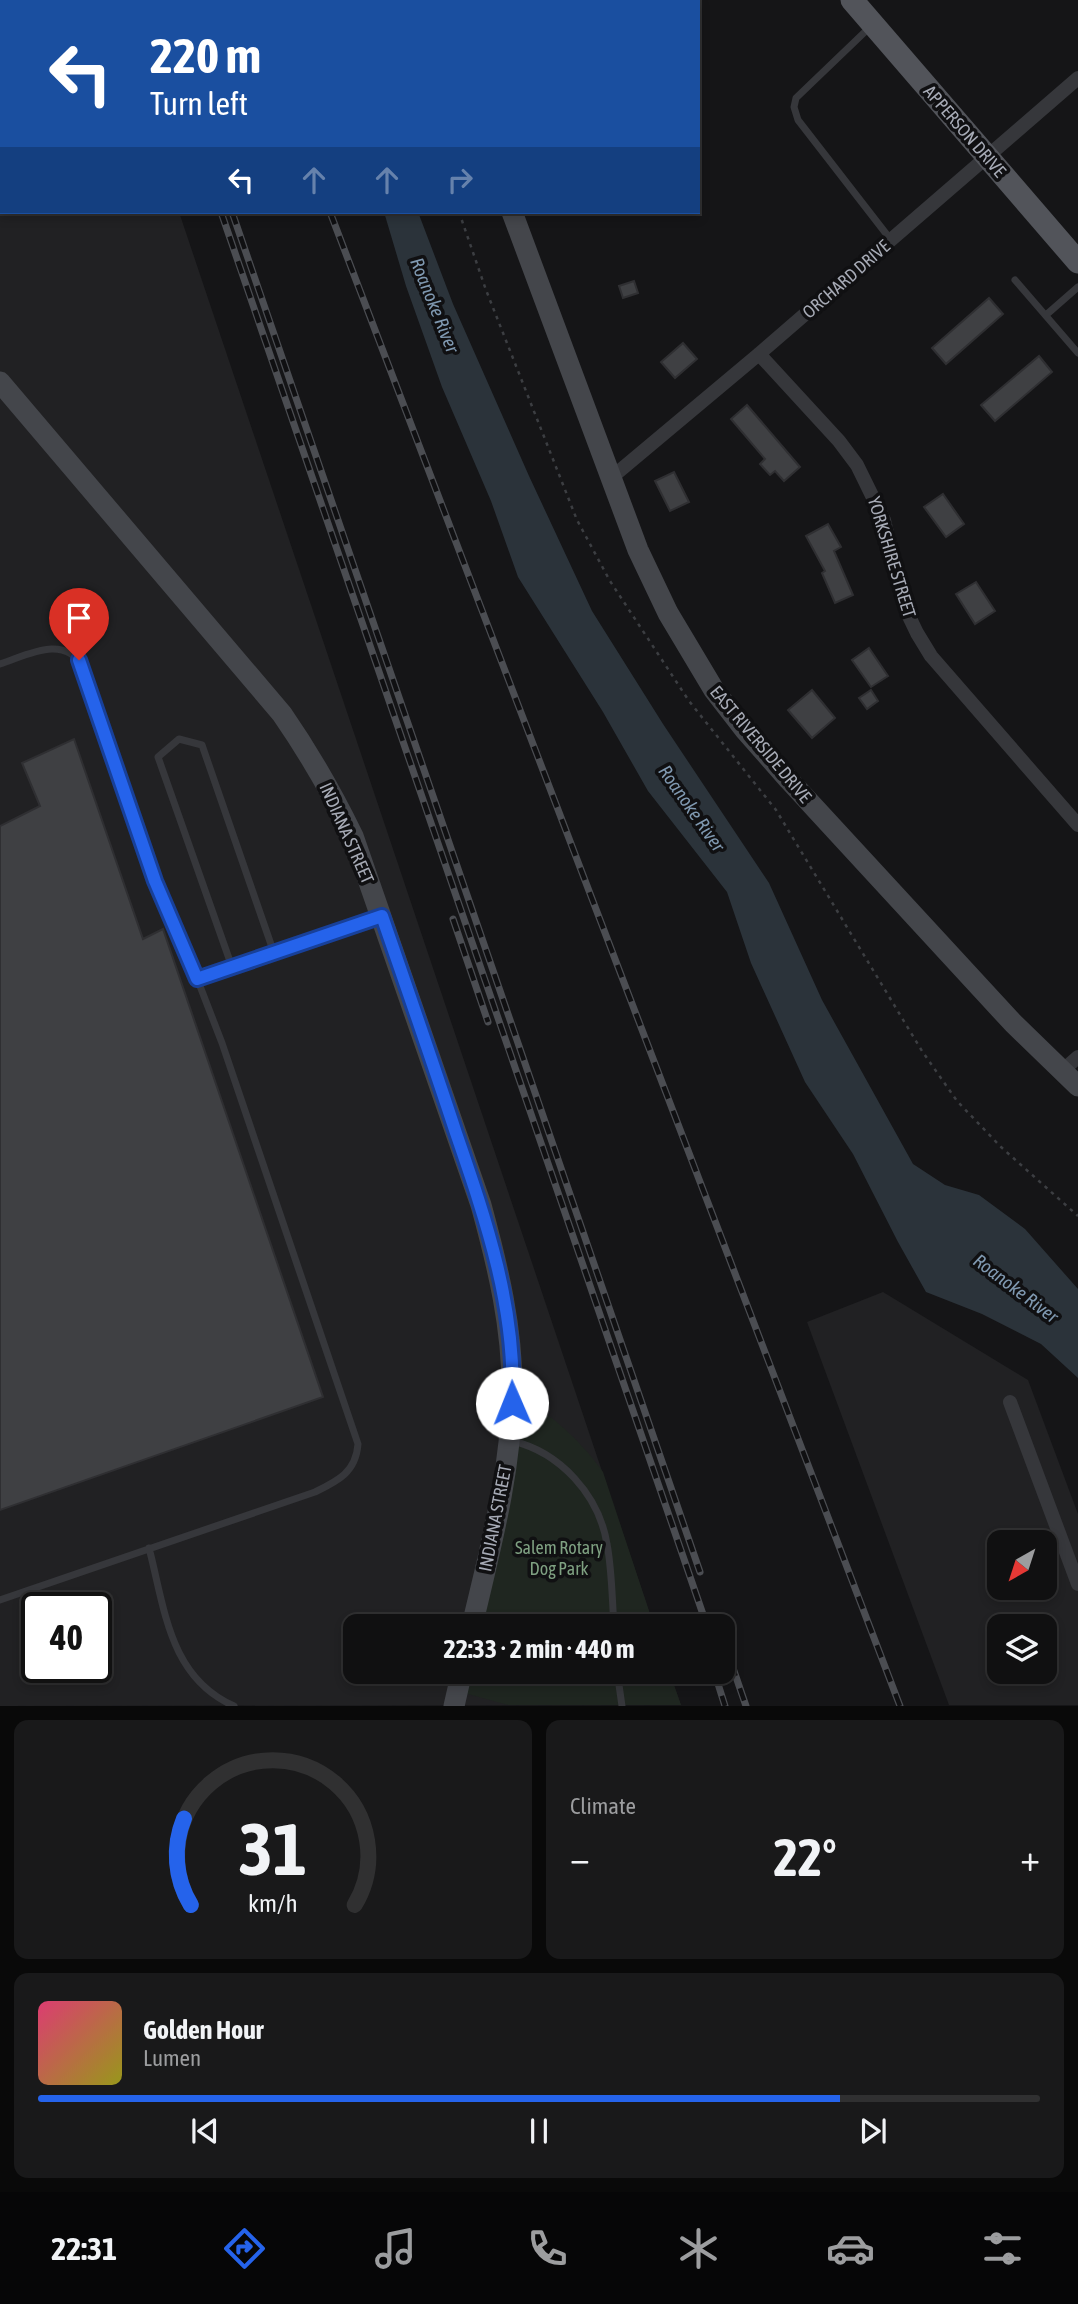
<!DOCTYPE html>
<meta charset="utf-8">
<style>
:root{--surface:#101011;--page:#19191a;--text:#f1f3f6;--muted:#9c9d9f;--line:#303031;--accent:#2563eb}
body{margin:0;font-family:"Asap Condensed",sans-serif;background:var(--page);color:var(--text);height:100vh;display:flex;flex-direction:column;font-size:26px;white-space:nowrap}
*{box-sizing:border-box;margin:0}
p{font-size:23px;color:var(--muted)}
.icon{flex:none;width:38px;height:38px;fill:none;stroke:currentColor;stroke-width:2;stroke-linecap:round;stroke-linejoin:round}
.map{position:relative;height:1706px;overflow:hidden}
.panel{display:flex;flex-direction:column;gap:14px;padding:14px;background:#090909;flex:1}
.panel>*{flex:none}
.top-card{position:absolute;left:0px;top:0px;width:700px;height:214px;box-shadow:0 4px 10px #0003,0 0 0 2px var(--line);background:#1a4fa0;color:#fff;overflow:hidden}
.needle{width:46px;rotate:219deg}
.tools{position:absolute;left:987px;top:1530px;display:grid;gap:14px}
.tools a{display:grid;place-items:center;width:70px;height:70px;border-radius:14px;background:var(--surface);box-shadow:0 4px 10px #0003,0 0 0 2px var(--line);font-size:35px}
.speed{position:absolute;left:21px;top:1592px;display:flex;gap:14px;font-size:35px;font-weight:700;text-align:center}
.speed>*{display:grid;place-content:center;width:91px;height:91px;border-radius:50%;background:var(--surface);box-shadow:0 4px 10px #0003,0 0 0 2px var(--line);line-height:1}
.speed .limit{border:4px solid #111;border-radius:10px;background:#fff;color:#111}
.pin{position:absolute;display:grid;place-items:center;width:60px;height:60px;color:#fff;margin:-72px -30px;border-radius:50% 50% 50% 0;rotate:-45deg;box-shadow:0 0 7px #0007}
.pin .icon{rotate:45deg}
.me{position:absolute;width:77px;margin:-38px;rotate:359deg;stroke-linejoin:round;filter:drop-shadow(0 0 5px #0008)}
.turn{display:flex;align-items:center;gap:24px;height:147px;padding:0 35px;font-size:32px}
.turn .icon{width:91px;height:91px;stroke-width:2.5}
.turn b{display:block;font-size:49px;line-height:60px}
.lanes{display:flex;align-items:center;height:66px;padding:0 35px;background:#0003;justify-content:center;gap:35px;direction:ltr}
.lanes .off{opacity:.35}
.big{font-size:52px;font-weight:700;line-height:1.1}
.panel .tile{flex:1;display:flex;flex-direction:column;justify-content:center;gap:10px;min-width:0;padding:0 24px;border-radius:14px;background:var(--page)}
.panel .dial{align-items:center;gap:0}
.dial svg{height:182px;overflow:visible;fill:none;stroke:var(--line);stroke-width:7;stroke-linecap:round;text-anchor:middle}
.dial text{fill:var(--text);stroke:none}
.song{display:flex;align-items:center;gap:21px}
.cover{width:84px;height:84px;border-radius:10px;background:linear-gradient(135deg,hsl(340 70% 55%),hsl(60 70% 35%))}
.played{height:7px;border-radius:4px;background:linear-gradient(90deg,var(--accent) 80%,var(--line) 80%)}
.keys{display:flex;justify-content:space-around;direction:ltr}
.heat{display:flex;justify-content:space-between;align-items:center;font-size:38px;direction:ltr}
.panel .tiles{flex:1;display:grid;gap:14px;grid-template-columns:1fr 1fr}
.tile:last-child{grid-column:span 2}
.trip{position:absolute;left:343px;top:1614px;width:392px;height:70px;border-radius:14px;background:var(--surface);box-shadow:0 4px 10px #0003,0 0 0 2px var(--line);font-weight:700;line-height:70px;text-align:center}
.tab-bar{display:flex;height:112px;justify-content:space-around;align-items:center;background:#060607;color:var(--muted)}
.tab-bar .icon{width:49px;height:49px}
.tab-bar .on{color:var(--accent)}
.tab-bar b{font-size:32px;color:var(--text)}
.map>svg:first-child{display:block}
</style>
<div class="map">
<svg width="1078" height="1706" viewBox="0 0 1078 1706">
<rect width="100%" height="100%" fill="#151517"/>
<!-- built -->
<path fill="#212123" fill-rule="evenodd" d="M0 0H108V2H2V212H179L654 1626H355V1671H669L681 1705 0 1706ZM37 1608H96V1668H37Z
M883 1292 1028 1380 1078 1514V1705H949L807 1322ZM999 1542H1045V1587H999ZM999 1626H1045V1671H999Z"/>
<!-- green -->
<path fill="#1f2620" d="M512 1403C517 1404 524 1404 529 1405 553 1413 589 1451 603 1472L654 1626H472Z
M462 1671H669L681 1705H508L457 1691Z"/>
<!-- water -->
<path fill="#2b333a" d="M384 212H418L453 304 529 476 592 611 663 724 769 883 822 1000 913 1164 945 1185 979 1195 1025 1229 1078 1289V1378L1041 1344 982 1314 926 1292 898 1242 853 1154 805 1082 751 963 727 892 648 791 603 712 518 577 491 501 442 387 406 286Z"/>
<!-- building -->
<path fill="#3f4043" stroke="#2f2f32" stroke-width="2" d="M634 281 638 293 623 298 619 286Z
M989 298 1003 314 946 364 932 348Z
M683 343 697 359 675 378 661 362Z
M1039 356 1052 372 995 421 981 405Z
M747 405 800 467 784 481 775 471 770 475 760 464 765 459 731 419Z
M674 472 689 502 670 511 655 481Z
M943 494 964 524 946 537 924 507Z
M828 524 841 547 834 551 853 595 835 603 822 573 825 571 806 536Z
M976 582 995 611 975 624 956 594Z
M869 648 888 676 871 687 852 660Z
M812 690 835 718 812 738 788 710Z
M871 690 878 701 867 709 859 698Z
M74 739 143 939 163 929 323 1397 0 1510V826L40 806 22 763Z"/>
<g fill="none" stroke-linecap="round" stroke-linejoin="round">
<!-- path -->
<path stroke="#3c3e42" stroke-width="2.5" stroke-dasharray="3.5 5" stroke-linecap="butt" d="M420 0V2
M459 212 486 290 577 520 610 581 689 701 776 810 922 1051 957 1101 1001 1147 1078 1216"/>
<!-- lane -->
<path stroke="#36373b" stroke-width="7" d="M870 27 796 98 794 107 798 120 891 240
M1015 280 1078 353
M1046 315 1078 287
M0 664C28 655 64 634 83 667L155 881 188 955 222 1043 358 1444C356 1472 338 1481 315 1492L0 1600
M232 967 158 757 179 739 202 745 274 953
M197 979 379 917
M512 1441C560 1452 599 1495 607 1544 612 1570 612 1599 614 1626
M149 1548C165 1609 169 1677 234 1706
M617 1671 622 1706"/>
<!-- street -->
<path stroke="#36373b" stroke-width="14" d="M759 354 839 441 857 465 884 520 905 608 917 633 931 656 1078 825
M611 478 759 354 1078 78
M1062 1071 1078 1057
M1010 1402 1078 1584"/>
<!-- secondary -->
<path stroke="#44464b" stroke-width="21" d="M483 2V0
M512 212 638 550 668 613 714 690 745 730 789 780 1013 1023 1078 1086
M0 382 282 714C309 753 332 793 353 836L481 1205C498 1267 513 1329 512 1394 511 1473 490 1549 472 1626
M454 1706 462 1671"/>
<!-- primary -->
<path stroke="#52545a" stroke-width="23" d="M852 0 1078 262"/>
<defs>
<path id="rail" d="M148 0V2
M159 0 160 2
M241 0V2
M221 212 707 1626
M232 212 700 1572
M330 212 900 1706
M453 919 488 1022
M723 1639 746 1706
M714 1671 725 1706"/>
</defs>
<!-- rail casing -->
<use href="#rail" stroke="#4b4d52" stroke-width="7"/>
<!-- rail -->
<use href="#rail" stroke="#101012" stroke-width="4.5" stroke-dasharray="13" stroke-linecap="butt"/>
</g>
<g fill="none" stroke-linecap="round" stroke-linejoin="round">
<defs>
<path id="route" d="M79 660 155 881 197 979 382 916C407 988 432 1060 456 1133 486 1220 517 1310 512 1403"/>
</defs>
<!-- route casing -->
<use href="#route" stroke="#184099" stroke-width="18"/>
<!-- route -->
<use href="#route" stroke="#2563eb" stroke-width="12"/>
</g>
<g text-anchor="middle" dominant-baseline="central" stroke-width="7" stroke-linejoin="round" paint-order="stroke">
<!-- street labels -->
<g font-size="18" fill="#a7abb6" stroke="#101012">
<text transform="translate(965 131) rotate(49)">APPERSON DRIVE</text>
<text transform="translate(846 279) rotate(-41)">ORCHARD DRIVE</text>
<text transform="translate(892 557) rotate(73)">YORKSHIRE STREET</text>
<text transform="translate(761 744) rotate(50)">EAST RIVERSIDE DRIVE</text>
<text transform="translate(347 833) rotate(66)">INDIANA STREET</text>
<text transform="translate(495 1518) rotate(-79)">INDIANA STREET</text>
</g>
<!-- park labels -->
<g font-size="18" fill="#7fa182" stroke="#101012">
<text x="559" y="1547">Salem Rotary<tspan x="559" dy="21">Dog Park</tspan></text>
</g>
<!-- water labels -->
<g font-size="19" font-style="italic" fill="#7f98b0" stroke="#101012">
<text transform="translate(435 305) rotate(68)">Roanoke River</text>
<text transform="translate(692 808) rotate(55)">Roanoke River</text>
<text transform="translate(1016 1288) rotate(37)">Roanoke River</text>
</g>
</g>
</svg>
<div class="tools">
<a><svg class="needle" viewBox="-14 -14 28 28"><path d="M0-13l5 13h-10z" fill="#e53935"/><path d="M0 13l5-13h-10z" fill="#9c9d9f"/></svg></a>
<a><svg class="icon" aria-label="layers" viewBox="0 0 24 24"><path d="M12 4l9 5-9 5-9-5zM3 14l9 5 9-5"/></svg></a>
</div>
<div class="speed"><div class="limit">40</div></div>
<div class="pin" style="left:79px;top:660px;background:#d93025"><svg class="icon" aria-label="arrive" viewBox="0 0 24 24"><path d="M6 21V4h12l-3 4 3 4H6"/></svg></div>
<svg class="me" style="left:512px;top:1403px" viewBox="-20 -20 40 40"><circle r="19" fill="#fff"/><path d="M0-13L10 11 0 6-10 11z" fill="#2563eb"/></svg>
<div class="trip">22:33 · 2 min · 440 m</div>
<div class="top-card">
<div class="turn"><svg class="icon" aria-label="left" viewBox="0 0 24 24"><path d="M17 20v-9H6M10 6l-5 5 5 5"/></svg><div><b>220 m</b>Turn left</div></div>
<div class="lanes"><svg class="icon" aria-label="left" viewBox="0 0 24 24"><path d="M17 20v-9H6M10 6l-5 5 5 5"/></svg><svg class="icon off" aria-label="ahead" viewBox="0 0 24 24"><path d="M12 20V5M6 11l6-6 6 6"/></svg><svg class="icon off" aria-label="ahead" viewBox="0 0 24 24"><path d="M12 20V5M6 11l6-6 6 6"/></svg><svg class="icon off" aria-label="right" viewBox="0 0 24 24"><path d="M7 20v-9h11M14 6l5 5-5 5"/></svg></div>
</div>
</div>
<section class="panel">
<div class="tiles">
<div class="tile dial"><svg viewBox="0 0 100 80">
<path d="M14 69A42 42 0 1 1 86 69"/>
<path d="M14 69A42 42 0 0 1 11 31" stroke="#2563eb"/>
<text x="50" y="56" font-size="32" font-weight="700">31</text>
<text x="50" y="72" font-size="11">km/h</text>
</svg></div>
<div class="tile"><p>Climate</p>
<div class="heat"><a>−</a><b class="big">22°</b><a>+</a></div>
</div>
<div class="tile">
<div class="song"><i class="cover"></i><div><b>Golden Hour</b><p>Lumen</p></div></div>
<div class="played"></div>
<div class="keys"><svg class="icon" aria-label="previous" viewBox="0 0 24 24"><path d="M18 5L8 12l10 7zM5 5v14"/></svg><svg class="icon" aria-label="pause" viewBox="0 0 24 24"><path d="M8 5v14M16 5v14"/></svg><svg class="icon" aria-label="next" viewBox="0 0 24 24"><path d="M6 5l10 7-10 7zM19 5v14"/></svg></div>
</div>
</div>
</section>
<nav class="tab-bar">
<b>22:31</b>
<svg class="icon on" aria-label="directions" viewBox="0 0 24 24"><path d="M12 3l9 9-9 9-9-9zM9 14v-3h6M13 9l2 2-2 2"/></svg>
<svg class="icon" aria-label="music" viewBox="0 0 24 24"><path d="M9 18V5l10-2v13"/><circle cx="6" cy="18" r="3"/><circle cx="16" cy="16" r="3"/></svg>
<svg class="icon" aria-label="phone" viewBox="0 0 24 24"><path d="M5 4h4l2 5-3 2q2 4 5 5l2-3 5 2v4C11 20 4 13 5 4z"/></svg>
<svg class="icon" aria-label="climate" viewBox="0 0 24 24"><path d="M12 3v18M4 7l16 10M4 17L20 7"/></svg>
<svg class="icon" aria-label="car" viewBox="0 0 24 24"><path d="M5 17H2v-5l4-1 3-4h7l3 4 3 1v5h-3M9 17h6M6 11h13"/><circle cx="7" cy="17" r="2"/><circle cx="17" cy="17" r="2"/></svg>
<svg class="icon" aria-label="filters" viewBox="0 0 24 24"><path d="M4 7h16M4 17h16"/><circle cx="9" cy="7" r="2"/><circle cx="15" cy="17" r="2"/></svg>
</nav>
